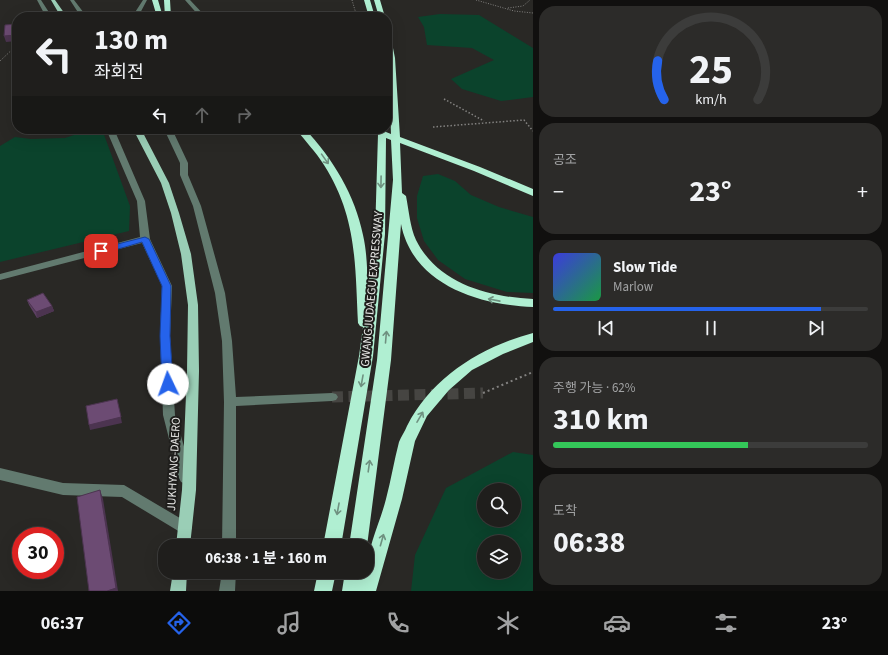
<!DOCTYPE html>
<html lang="ko">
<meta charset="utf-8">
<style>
:root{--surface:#1f1e1c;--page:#2c2b29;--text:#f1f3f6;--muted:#a1a2a3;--line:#3c3c3b;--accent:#2563eb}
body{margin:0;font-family:"Source Sans 3","Noto Sans KR",sans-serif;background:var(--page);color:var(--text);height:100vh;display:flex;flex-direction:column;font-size:15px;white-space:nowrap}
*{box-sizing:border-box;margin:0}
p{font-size:13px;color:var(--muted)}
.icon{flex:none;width:22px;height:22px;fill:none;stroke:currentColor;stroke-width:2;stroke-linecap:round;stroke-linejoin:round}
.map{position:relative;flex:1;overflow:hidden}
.details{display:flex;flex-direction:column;gap:6px;padding:6px;background:#11100f;width:355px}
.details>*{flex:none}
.banner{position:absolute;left:12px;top:12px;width:380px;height:122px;border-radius:16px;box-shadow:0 4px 16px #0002,0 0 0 1px var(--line);background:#1f1e1c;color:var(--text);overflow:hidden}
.fabs{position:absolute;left:477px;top:483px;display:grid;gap:8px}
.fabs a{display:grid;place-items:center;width:44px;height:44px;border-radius:50%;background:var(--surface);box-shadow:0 4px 16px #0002,0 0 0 1px var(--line);font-size:20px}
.speed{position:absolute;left:12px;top:527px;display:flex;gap:8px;font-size:20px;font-weight:700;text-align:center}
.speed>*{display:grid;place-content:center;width:52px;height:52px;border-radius:50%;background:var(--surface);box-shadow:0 4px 16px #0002,0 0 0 1px var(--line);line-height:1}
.speed .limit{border:6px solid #d22;background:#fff;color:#111}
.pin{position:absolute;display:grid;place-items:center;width:34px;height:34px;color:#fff;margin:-17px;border-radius:8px;box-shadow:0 2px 6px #0006}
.me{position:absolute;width:44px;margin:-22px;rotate:357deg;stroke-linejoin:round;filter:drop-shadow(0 0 3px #0008)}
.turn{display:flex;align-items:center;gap:14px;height:84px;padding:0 16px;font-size:18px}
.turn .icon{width:52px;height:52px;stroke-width:2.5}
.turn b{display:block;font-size:28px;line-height:34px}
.lanes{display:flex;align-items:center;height:38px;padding:0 16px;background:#0003;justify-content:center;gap:20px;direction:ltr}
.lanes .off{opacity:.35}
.big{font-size:30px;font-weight:700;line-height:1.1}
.details .card{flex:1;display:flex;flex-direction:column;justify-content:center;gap:6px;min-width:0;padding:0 14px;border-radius:16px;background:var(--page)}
.details .dial{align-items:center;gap:0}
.dial svg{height:104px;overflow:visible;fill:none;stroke:var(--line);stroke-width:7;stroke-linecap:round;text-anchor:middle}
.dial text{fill:var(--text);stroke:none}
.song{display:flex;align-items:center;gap:12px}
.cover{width:48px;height:48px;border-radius:6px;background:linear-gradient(135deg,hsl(240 70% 55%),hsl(140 70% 35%))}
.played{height:4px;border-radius:2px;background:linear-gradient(90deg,var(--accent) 85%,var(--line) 85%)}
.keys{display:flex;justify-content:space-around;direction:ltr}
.heat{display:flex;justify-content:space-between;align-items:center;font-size:22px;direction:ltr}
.charge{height:6px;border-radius:3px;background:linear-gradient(90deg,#34c759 62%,var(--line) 0)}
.trip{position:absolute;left:158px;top:539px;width:216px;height:40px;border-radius:16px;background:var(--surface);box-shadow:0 4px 16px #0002,0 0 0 1px var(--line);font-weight:700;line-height:40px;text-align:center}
.dock{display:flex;height:64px;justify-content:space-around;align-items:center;background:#0c0c0b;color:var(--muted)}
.dock .icon{width:28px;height:28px}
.dock .selected{color:var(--accent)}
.dock b{font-size:18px;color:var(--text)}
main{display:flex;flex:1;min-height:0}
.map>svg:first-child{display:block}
</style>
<main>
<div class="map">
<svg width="533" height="591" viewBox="0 0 533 591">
<rect width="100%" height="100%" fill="#292825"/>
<!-- green -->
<path fill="#0b432c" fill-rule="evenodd" d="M440 14 479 15 533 48V97L501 101 462 89 451 79 494 60 472 48 427 45 424 27 418 17Z
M79 129H102L130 206 129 231 0 262V146L15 137 31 139 65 138 77 134Z
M438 174 455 181 471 195 499 207 533 217V293L507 292 465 279 438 260 424 241 417 218V196L423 176Z
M513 452 533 455V591H411L415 555 446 488ZM484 490H514V520H484ZM484 542H514V572H484Z"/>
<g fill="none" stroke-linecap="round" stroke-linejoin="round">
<!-- minor-tunnel -->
<path stroke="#464542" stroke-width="11" stroke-dasharray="11 5.5" stroke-linecap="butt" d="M332 397 483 393"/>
<!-- path-far2 -->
<path stroke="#838280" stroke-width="1" stroke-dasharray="1 1.5" stroke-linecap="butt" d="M352 0 357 17
M476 0 514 11 533 13
M508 8 523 6 530 0
M0 61 17 45"/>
<!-- path-far1 -->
<path stroke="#838280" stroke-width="1.5" stroke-dasharray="1.5 2" stroke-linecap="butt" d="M444 99 484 121
M433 127 524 120 533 131"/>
<!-- path -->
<path stroke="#838280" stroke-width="2" stroke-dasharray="2 3" stroke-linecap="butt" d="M483 393 533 372"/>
<!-- minor -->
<path fill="#627a6f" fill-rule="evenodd" d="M37 0H41L52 17H46Z
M70 0H74L87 17H81Z
M143 0H147L138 17H132Z
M185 0H190L206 17H200Z
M106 129H114L145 201 150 239 172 286 170 336 175 415 193 478 191 482 186 484 181 482 179 478 163 415 160 336 162 286 142 243 0 280V274L140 237 137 201Z
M164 129H172L188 163V175L201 206 225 293 232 341 236 397 332 393 336 394 338 397 336 400 332 401 236 406V546H222L224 402 222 341 215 293 193 206 180 175V163Z
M0 468 63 483 124 485 190 524 192 528 190 532 185 534 180 532 122 497 63 495 0 480Z
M222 572H236L235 591H219Z"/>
<!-- major -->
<path fill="#9aceb6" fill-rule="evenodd" d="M51 0H55L67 17H61Z
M133 129H141L169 183 179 213 191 254 198 305 199 371 196 490 190 546H176L182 490 187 371 188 305 181 254 171 213 161 183Z
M173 572H187L186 591H170Z"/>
<!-- highway -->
<path fill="#b0efd2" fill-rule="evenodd" d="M152 0H158L163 17H157Z
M164 0H170L171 17H165Z
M364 0H370L375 17H369Z
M374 0H380L385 17H379Z
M387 31 390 33 395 58 400 137 480 167 533 189V196L474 171 400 143 402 193 406 196C409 211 410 227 416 240 438 284 489 297 533 299V307C479 305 413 285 401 224L391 360 367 546H349L377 360 393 180 391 140 386 138 385 234 373 356 341 546H323L359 356 363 327 360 326 358 323C355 264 357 217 324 165 316 152 305 141 296 129H305C333 159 355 195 363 235 367 252 367 270 368 287L375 234 378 134 367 129H386V132L391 134Z
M533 333V342L503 354 472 370 449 390 427 416 415 441 402 499 376 591H342L345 572H363L362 577 364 572H367C367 547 380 523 386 499 391 480 394 461 399 442 401 437 405 431 407 426 432 377 481 347 533 333Z
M318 572H336L332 591H314Z"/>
</g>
<!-- wall -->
<path fill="#5d4063" d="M27 300 52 306 54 311 37 318 29 305Z"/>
<!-- shaded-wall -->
<path fill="#4c3450" d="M17 35V41L6 42 4 36Z
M52 306 54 311 37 318 36 312Z
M117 399 122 423 90 430 89 425Z
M100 490 103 499 118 591H107Z"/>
<!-- building -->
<path fill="#6c4b73" stroke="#4c3450" d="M17 24V35L4 36 5 25Z
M43 293 52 306 36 312 27 300Z
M117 399 121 417 89 425 86 406Z
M100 490 116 588 107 591H89L77 497Z"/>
<!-- one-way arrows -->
<defs><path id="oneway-shaft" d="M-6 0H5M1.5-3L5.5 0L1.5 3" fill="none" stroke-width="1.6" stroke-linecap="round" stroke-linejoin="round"/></defs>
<g stroke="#6f9180">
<use href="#oneway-shaft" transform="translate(325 159) rotate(55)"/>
<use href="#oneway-shaft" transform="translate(381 182) rotate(91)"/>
<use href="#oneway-shaft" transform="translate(494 300) rotate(-169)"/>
<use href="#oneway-shaft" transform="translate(386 337) rotate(-85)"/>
<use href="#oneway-shaft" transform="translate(362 381) rotate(100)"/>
<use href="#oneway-shaft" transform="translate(420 417) rotate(-60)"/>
<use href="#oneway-shaft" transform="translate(369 466) rotate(-82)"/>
<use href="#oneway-shaft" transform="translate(338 509) rotate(100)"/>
<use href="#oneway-shaft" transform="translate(382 540) rotate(-74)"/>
</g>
<!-- route -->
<path fill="#2563eb" stroke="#184099" d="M145 237 149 239 171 286 170 336 173 384 171 386H164L162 384 160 336 162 286 142 242 101 254 97 251 98 249Z"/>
<g text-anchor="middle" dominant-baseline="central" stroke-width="4" stroke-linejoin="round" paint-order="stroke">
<!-- street labels -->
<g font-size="12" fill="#e7e7e5" stroke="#1f1e1c">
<text transform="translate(372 289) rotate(-85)">GWANGJUDAEGU EXPRESSWAY</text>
<text transform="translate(174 464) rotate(-87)">JUKHYANG-DAERO</text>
</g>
</g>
</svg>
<div class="fabs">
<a><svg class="icon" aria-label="search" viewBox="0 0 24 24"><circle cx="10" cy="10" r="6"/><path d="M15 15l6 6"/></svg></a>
<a><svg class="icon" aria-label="layers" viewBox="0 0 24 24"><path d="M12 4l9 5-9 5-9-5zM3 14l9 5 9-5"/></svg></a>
</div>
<div class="speed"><div class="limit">30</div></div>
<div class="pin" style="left:101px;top:251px;background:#d93025"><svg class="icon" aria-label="arrive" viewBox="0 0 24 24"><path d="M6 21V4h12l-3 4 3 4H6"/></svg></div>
<svg class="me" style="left:168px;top:384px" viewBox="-20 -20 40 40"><circle r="19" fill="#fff"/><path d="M0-13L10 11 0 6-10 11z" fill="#2563eb"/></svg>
<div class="trip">06:38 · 1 분 · 160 m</div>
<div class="banner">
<div class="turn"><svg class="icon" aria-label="left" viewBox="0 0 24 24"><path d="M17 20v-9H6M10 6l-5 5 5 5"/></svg><div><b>130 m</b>좌회전</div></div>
<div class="lanes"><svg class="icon" aria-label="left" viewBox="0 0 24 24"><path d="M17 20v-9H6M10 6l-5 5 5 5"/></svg><svg class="icon off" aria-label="ahead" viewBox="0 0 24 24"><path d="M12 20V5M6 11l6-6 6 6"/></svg><svg class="icon off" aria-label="right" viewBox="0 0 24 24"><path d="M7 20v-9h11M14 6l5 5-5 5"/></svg></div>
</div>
</div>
<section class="details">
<div class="card dial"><svg viewBox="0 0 100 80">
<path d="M14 69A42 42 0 1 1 86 69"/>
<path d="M14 69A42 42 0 0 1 9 39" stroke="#2563eb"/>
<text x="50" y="56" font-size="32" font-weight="700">25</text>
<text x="50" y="72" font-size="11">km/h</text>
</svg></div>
<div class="card"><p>공조</p>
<div class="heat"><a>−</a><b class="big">23°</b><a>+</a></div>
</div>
<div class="card">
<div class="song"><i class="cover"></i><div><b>Slow Tide</b><p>Marlow</p></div></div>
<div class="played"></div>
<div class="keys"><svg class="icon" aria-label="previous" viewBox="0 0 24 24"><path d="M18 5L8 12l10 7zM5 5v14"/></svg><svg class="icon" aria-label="pause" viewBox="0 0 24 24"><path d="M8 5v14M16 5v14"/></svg><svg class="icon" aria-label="next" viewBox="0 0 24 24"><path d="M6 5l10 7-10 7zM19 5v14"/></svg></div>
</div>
<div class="card"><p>주행 가능 · 62%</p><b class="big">310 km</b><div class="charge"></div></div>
<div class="card"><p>도착</p><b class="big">06:38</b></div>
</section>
</main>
<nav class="dock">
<b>06:37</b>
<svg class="icon selected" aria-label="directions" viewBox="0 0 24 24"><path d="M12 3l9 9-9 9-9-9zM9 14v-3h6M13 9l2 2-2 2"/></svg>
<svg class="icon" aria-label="music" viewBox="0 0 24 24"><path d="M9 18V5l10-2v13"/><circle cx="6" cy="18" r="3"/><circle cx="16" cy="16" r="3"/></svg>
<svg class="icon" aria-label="phone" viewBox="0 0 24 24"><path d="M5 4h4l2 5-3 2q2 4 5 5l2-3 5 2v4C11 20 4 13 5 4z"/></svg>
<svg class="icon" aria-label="climate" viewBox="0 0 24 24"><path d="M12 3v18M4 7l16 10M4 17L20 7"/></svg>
<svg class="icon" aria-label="car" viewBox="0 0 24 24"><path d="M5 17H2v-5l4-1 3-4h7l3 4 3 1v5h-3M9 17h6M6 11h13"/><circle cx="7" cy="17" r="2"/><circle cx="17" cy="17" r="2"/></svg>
<svg class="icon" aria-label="filters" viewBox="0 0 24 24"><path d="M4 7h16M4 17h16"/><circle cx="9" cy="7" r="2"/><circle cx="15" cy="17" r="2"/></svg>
<b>23°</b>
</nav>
